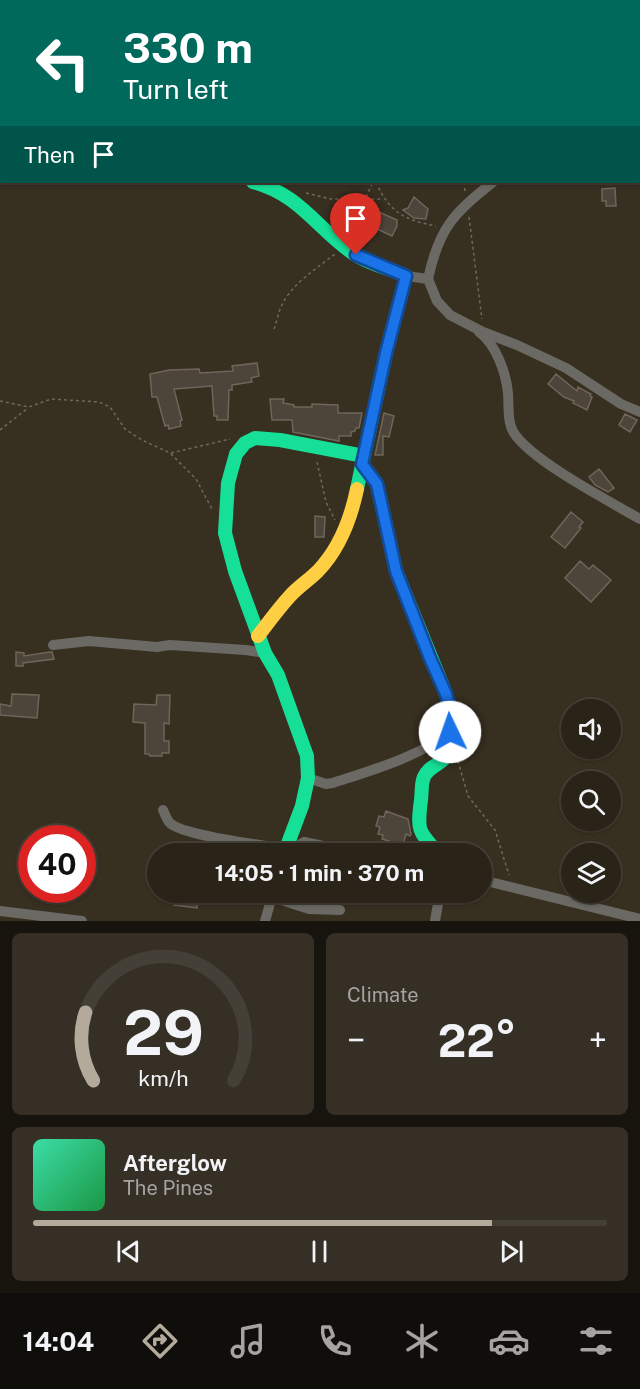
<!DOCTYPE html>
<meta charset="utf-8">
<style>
:root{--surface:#292318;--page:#352f25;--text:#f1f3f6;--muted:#a5a4a2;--line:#454037;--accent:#b3aa9b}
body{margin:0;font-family:"Public Sans",sans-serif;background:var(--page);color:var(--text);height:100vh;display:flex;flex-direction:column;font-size:22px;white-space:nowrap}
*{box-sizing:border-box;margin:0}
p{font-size:20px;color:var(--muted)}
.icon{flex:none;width:33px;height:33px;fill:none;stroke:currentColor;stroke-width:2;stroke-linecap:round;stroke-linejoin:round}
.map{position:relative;height:921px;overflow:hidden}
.details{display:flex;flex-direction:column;gap:12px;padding:12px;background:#17130d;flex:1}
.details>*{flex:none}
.banner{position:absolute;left:0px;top:0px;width:640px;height:183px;box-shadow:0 2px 4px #0004,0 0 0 2px var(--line);background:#00695c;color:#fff;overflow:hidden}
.controls{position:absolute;left:561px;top:699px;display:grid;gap:12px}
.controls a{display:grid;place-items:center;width:60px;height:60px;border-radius:50%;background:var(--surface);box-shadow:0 2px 4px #0004,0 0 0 2px var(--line);font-size:30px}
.speed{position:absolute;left:18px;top:825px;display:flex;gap:12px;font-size:30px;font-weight:700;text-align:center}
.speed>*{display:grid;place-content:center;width:78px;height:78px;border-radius:50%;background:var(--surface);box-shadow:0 2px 4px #0004,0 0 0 2px var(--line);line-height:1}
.speed .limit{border:9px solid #d22;background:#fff;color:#111}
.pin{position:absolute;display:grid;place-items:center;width:51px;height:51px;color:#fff;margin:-62px -26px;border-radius:50% 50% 50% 0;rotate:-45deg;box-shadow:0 0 6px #0007}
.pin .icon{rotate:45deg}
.me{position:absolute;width:66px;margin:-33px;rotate:357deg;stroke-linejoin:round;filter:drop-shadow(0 0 4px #0008)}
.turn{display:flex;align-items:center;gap:21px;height:126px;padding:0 24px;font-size:27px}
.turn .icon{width:78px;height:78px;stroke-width:2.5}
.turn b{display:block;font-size:42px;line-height:51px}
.then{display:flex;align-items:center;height:57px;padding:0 24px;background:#0003;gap:12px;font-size:22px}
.big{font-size:45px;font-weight:700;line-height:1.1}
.details .tile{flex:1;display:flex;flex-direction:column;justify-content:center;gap:9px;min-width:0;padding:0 21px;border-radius:9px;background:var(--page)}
.details .dial{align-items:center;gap:0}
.dial svg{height:156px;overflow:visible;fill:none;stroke:var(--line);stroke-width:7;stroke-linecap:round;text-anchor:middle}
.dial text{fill:var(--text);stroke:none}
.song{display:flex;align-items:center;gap:18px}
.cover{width:72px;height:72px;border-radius:9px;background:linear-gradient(135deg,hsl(160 70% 55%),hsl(140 70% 35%))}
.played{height:6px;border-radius:3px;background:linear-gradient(90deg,var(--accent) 80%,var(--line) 80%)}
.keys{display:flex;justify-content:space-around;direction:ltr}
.heat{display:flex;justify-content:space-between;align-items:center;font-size:33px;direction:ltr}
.details .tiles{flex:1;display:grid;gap:12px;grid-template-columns:1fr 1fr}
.tile:last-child{grid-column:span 2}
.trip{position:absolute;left:147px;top:843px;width:345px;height:60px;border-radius:30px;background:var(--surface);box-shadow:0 2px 4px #0004,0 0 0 2px var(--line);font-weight:700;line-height:60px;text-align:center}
.tabs{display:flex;height:96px;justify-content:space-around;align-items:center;background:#100e0a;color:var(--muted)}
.tabs .icon{width:42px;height:42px}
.tabs .current{color:var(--accent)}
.tabs b{font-size:27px;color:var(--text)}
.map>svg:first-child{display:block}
</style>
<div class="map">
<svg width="640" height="921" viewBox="0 0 640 921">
<rect width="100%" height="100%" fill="#372f20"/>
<!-- building -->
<path fill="#4d443a" stroke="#6f655a" stroke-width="1.5" d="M615 188 616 206H606V201H602V189Z
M414 197 428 209 426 219 414 218 403 210 408 208Z
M352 207 362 212 359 218 362 220 356 229 353 228 349 236 340 229Z
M379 212 397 220V226L392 236 373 227Z
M257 363 259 376 251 378 252 382 232 385V390H229L228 420H217V416H214L212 386 174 389 182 420 180 421 181 426 169 429 168 425 165 426 157 397H152L150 374 169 370 199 369 200 373 233 371 232 366Z
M556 374 577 391 578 387 591 394 590 396 592 397 587 410 573 403 574 401 564 397 548 384Z
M270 399H284L283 403 294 405V407H312V404L338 405V413H362L359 428H356L355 431 351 432V436H339V441L293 432 292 420H272Z
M384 413 394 416 389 437 383 436V455H375Z
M625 414 637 420 630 432 619 425Z
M599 469 614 488 608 492 595 485 589 477Z
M571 512 583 522 579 527 581 528 565 548 551 537Z
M315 516 325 517 324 537H315Z
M580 561 589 569 593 565 611 580 591 602 565 578Z
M16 652 24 653V656L50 652H52L54 659 23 663V666H16Z
M12 694 39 695 37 718 0 715V704L11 706Z
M157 695H170L169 724 164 723V741H169V753H162V756H150L149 754H145V723L133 722 134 704 156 705Z
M386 811 408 819 411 834 410 836 406 834 402 848 388 844 389 841 382 839 383 835 378 834 380 827 376 826 379 816 384 817Z
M175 892H199L197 908 174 905Z"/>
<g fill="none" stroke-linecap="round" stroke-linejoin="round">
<!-- path -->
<path stroke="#6d6a61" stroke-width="1.5" stroke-dasharray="3 3" stroke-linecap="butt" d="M212 0 213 2
M271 0V2
M279 2V0
M460 2 461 0
M536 2V0
M639 99H640
M376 182C389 212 404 220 436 226
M464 182 465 192
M306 193 331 199H383
M366 197 373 182
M469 217 482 319
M274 329C277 322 278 313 281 307 291 284 316 269 335 254
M0 401 29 407 51 399 99 402 110 407 125 429 142 440 170 453 196 479 212 509
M0 430 28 408
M171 453 230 439
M317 462 326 502 335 520
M458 761 468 796 495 830 509 875"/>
<!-- street -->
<path stroke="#6a6963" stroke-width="10" d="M311 0 313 2
M343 2 345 0
M603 2 604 0
M0 70 2 72
M406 276 428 279 437 301 450 315 483 332 517 345 566 368 621 404 640 412
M428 279C439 228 453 214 493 182
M479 332C496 344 506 373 508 393 509 406 507 422 514 433 532 461 609 501 640 519
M53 645 89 641 157 647 170 645 246 650 265 653
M308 778 326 784 333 783C369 771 421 756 450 732
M163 810C165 814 167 820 170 823 183 836 263 845 286 849
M285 853 304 842 362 854
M482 880 640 919
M272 897 309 909 340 910
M0 911 82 921
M265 921 273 893
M435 921 440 892"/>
<!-- fast -->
<path stroke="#16e098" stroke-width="14" d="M253 182C301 195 316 228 354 254 370 265 389 268 406 276L386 353 357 489
M362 464 377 484 396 571 446 694C450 710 456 744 445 758 439 765 428 767 424 777 421 783 422 793 421 800 417 831 418 831 439 854
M284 854 302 806 308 778 307 756 278 675 265 653 235 571 225 533 228 483 236 454 245 443 255 438 280 440 364 456"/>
<!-- slow -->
<path stroke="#ffcf43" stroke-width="14" d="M258 636C268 623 278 609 290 596 298 587 309 580 318 571 339 549 351 518 357 489"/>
</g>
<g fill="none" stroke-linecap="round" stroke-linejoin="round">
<defs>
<path id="route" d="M356 255 406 276 386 353 362 464 377 484 396 571 430 658 446 694 452 715 450 732"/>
</defs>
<!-- route casing -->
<use href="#route" stroke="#114b97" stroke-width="15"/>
<!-- route -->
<use href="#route" stroke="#1a73e8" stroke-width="10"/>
</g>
</svg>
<div class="controls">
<a><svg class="icon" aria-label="sound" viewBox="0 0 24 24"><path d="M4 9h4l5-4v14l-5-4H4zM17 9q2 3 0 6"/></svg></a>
<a><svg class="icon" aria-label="search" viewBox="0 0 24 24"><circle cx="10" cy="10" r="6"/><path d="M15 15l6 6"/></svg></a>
<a><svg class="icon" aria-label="layers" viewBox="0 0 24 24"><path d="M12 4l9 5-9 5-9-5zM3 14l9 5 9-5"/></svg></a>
</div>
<div class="speed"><div class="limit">40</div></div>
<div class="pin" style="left:356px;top:255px;background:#d93025"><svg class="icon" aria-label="arrive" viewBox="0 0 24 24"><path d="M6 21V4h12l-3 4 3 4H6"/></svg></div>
<svg class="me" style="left:450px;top:732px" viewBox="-20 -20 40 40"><circle r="19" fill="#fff"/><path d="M0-13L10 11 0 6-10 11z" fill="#1a73e8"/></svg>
<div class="trip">14:05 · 1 min · 370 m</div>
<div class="banner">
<div class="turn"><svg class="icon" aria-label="left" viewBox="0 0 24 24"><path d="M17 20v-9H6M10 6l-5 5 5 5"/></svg><div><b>330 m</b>Turn left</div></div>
<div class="then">Then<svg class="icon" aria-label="arrive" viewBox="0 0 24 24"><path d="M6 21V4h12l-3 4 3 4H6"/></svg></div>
</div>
</div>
<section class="details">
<div class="tiles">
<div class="tile dial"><svg viewBox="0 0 100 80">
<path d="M14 69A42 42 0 1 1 86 69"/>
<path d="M14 69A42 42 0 0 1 10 34" stroke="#b3aa9b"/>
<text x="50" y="56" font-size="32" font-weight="700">29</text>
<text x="50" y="72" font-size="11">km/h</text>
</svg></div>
<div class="tile"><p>Climate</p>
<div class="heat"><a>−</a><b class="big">22°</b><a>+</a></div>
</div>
<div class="tile">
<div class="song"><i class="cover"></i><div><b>Afterglow</b><p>The Pines</p></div></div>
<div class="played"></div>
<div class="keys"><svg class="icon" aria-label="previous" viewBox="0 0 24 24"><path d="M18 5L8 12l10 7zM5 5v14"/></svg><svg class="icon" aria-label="pause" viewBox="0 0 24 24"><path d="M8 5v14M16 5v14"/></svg><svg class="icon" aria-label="next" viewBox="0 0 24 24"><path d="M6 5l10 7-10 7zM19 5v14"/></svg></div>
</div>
</div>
</section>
<nav class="tabs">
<b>14:04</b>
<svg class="icon current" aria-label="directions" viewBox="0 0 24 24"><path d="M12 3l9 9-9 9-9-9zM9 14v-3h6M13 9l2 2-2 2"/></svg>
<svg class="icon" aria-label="music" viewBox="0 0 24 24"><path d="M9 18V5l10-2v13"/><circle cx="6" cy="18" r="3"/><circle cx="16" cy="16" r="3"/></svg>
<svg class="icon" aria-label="phone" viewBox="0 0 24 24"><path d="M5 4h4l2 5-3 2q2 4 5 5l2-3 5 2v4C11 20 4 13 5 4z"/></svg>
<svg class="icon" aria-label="climate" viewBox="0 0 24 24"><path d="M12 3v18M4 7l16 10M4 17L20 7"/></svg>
<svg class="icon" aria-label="car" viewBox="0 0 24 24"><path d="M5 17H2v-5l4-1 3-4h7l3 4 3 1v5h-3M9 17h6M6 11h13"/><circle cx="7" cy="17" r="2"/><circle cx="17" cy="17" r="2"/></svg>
<svg class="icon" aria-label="filters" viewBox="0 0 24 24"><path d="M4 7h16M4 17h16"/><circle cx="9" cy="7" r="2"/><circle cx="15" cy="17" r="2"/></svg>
</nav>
